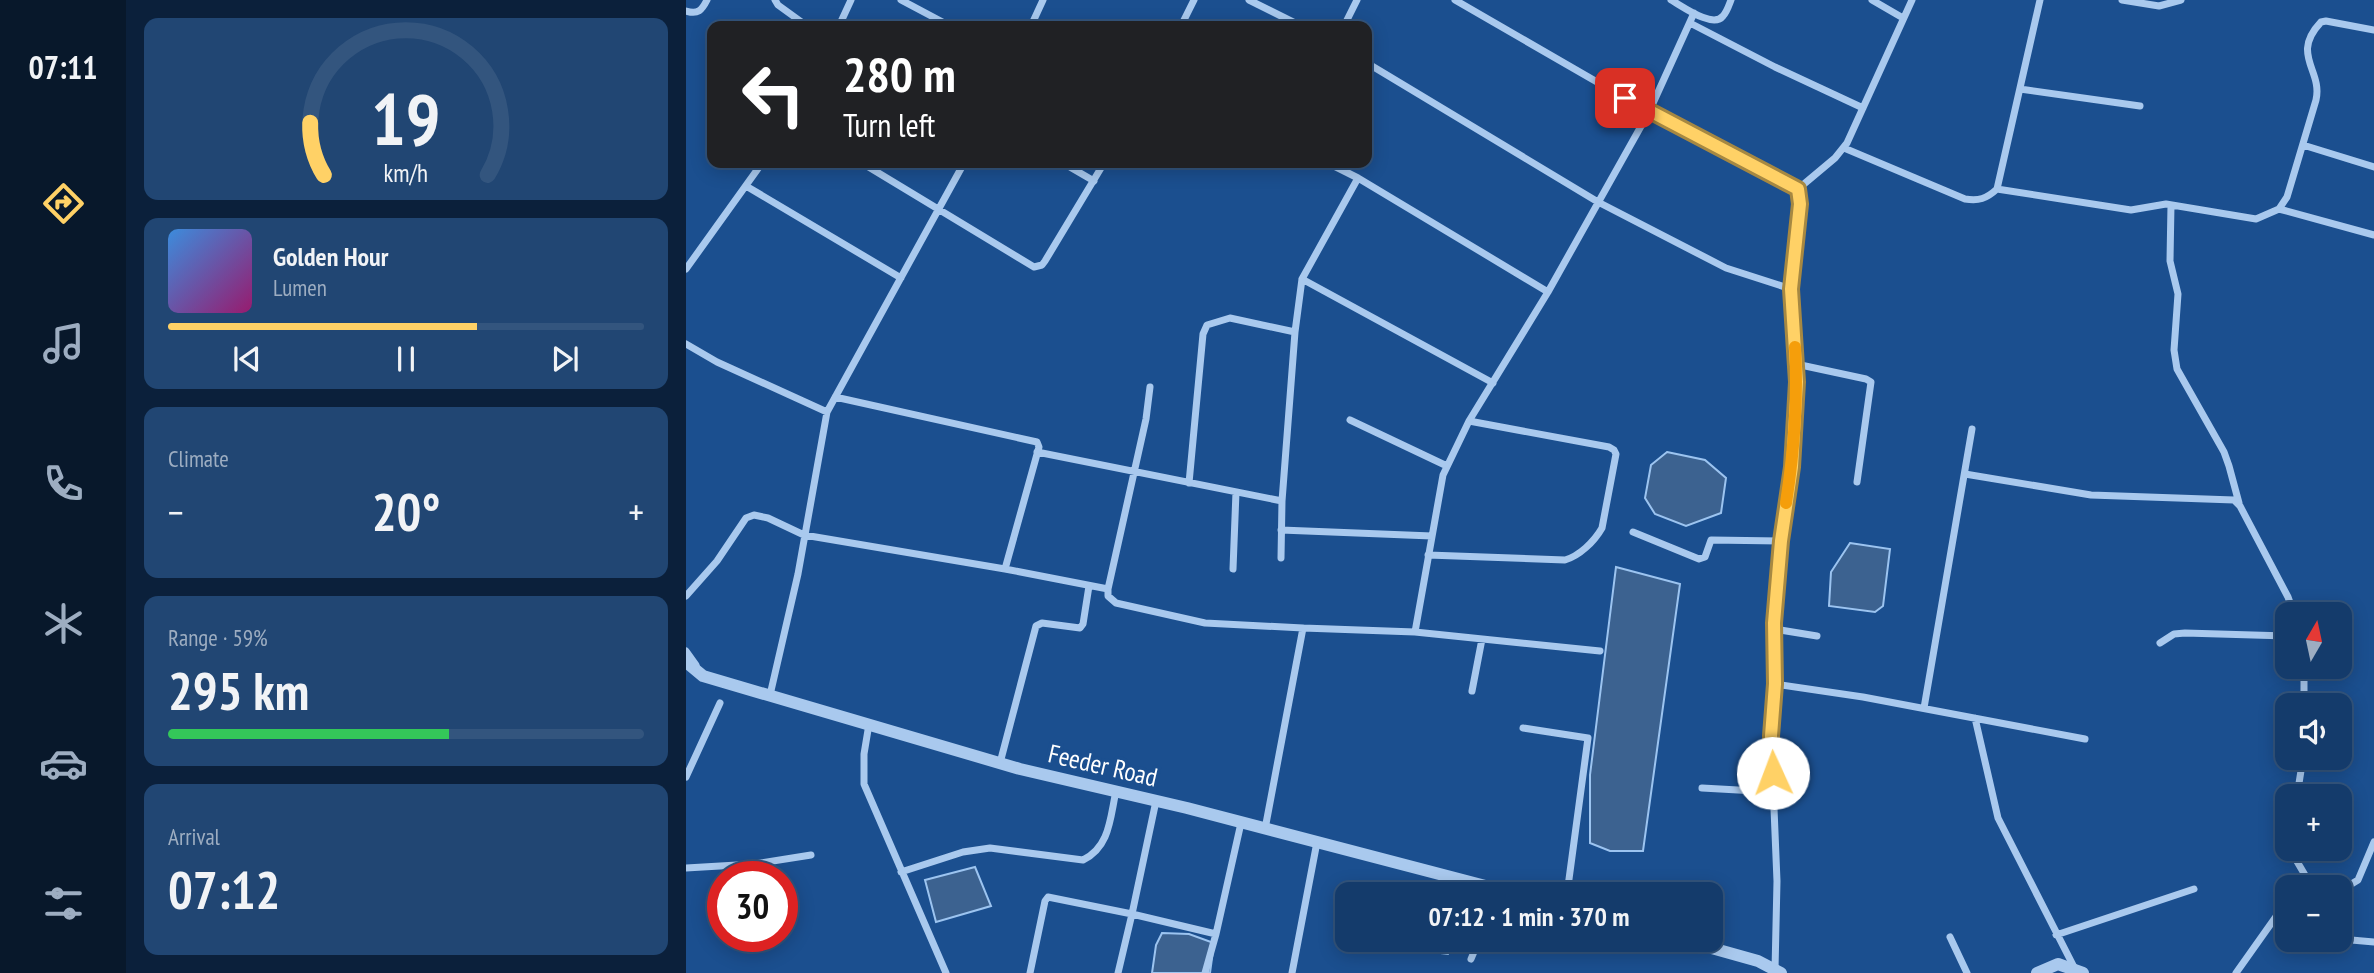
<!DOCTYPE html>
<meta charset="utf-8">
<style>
:root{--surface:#143b6b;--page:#214673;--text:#f1f3f6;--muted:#9dadc1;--line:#33557e;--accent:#ffd166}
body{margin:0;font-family:"PT Sans Narrow",sans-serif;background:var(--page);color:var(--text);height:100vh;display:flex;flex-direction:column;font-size:26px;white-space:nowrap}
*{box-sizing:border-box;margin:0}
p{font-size:23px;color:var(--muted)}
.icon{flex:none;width:38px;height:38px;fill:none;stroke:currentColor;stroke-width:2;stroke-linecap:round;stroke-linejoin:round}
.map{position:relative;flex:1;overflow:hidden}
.panel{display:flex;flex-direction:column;gap:18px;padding:18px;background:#0b203b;width:560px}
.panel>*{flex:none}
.guide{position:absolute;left:21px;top:21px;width:665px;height:147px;border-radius:14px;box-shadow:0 4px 18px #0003,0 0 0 2px var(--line);background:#202124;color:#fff;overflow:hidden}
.needle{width:46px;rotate:9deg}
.controls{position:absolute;left:1589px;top:602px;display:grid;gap:14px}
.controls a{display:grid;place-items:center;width:77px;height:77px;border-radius:14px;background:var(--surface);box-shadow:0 4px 18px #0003,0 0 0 2px var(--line);font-size:35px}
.speed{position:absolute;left:21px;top:861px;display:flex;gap:14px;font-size:35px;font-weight:700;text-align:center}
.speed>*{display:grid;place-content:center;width:91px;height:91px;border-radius:50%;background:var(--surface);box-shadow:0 4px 18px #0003,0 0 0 2px var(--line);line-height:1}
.speed .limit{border:10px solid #d22;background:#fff;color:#111}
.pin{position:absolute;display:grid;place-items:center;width:60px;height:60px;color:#fff;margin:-30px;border-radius:14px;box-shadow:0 4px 10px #0006}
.me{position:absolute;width:77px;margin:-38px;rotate:358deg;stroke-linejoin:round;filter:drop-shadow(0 0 5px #0008)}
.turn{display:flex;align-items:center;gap:24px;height:147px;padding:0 21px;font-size:32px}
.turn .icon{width:91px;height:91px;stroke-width:2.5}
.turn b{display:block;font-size:49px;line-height:60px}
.big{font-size:52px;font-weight:800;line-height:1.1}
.panel .card{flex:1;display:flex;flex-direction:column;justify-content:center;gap:10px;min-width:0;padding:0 24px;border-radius:14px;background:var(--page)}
.panel .dial{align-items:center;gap:0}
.dial svg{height:182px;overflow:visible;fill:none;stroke:var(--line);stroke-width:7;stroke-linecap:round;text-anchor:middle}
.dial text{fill:var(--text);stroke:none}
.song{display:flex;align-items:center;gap:21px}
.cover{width:84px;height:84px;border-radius:10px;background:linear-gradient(135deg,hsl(210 70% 55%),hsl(320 70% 35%))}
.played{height:7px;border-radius:4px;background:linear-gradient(90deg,var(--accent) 65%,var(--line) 65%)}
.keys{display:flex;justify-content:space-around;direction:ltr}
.heat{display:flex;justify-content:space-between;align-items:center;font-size:38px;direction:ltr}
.charge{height:10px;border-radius:5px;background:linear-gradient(90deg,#34c759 59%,var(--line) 0)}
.trip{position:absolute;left:649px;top:882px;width:388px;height:70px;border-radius:14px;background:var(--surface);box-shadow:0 4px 18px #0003,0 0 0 2px var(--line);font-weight:800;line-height:70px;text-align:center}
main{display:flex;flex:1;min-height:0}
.dock{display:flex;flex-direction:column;width:126px;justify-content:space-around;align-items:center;background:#08182b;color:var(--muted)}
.dock .icon{width:49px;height:49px}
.dock .current{color:var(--accent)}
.dock b{font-size:32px;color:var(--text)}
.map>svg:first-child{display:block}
</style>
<main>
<nav class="dock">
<b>07:11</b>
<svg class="icon current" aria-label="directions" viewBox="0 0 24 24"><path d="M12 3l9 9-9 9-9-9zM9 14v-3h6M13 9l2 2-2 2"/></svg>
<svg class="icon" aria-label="music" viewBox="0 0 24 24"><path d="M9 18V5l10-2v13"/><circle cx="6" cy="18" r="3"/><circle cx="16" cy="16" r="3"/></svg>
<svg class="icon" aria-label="phone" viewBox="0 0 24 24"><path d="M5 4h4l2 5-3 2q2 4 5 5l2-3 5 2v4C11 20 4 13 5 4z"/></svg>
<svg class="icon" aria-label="climate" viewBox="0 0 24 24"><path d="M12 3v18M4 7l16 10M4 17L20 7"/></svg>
<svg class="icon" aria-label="car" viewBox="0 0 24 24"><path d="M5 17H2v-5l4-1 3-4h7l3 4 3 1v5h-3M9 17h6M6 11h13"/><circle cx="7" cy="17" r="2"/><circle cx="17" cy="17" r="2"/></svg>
<svg class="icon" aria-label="filters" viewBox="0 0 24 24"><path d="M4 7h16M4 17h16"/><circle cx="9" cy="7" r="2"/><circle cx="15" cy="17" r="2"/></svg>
</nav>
<section class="panel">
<div class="card dial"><svg viewBox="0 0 100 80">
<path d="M14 69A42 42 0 1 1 86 69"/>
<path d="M14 69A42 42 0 0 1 8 46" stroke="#ffd166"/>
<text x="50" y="56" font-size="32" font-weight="700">19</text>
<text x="50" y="72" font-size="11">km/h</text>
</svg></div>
<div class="card">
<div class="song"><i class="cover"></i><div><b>Golden Hour</b><p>Lumen</p></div></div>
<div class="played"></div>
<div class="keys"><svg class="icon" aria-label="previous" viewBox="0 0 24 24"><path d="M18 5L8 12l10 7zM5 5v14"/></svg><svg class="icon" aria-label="pause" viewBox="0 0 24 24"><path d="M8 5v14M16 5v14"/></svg><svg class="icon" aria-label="next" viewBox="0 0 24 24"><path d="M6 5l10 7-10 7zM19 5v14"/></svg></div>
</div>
<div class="card"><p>Climate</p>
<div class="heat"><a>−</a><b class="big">20°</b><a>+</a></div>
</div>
<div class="card"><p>Range · 59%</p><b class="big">295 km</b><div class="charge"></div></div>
<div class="card"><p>Arrival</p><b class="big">07:12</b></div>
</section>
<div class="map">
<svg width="1688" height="973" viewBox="0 0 1688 973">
<rect width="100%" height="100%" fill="#1b4f8f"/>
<!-- water -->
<path fill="#3c6290" stroke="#9cc4f0" stroke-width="2" d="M981 452 1019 460 1040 478 1035 513 1000 526 969 514 959 498 965 465Z
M1164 543 1204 549 1197 606 1189 612 1143 606 1145 572Z
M930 567 994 584 957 851H924L904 843V775Z
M289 867 305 906 250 922 239 880Z
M476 933 503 934 525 942 527 951 524 973H466L470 945Z
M723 940H773L762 954 738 951 723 945Z"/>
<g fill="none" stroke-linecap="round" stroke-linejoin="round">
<!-- minor -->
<path stroke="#a9c9ee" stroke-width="7" d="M89 0 92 5 121 26
M215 0 264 26
M563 0 615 26
M769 0 963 112 1112 189 1114 204 1105 289 1111 382 1106 467 1095 541 1088 623 1089 684 1085 736 1091 881 1089 970
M985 0C996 6 1027 29 1037 16 1041 12 1043 5 1045 0
M1186 0 1217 18
M1436 0 1473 6 1495 0
M0 11C12 15 16 10 21 0
M1004 23 1089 67 1177 108
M153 26 165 0
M345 26 357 0
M495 26 508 0
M658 26 671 0
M681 63 912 202 1040 268 1105 289
M1334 89 1454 106
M1617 145 1688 167
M1158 148 1279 199C1293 201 1300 199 1311 189L1354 0
M176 163 348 267 356 265 359 261 418 163
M377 163 408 181
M642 163 672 178 862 292
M60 186 215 278
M1112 189 1149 158 1161 143 1226 0
M1311 189 1445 210 1480 204 1570 219 1593 209 1601 197 1630 100C1637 70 1604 55 1635 22L1640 21 1688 30
M1485 205 1484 261 1492 294 1488 350 1491 369 1538 452 1543 466 1553 503
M1593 209 1688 235
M0 269 76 163
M616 279 807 383
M0 344 31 362 141 412
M1110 364 1180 379 1185 382 1171 482
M464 387 460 419 422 589V596L430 603 519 623 617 628
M664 420 761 466
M351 452 596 501
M1279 474 1405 495 1548 500 1554 506 1602 597 1608 614
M503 483 517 334 521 325 544 318 609 332
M595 530 746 536
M947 532 1013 559 1019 557 1025 540 1095 541
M742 555 879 560C893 556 908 542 916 528L930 454 928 450 923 447 783 421
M595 558 596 501 609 332 616 279 672 178
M319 569 422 589
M547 569 550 492
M0 596 31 561 60 518 68 515 82 518 118 535 319 569 353 447 351 442 149 397
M1088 629 1131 636
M729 632 757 475 783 421 862 292 963 112 1008 13
M1474 643 1488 634 1499 633 1601 636
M0 651 10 665
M1618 667V705
M1089 684 1177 697 1399 739
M786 691 796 639
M84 695 112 574 141 412 278 163
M1238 708 1286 429
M1289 718 1312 818 1389 969
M183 724 178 754V784L260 973
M837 728 902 738 881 894
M314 763 350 626 356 623 394 628 397 624 403 586
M0 777 34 703
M1016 788 1088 792
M1611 796 1617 758
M579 829 617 628 729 632 914 651
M1606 849 1609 858 1626 887
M0 868 68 864 125 855
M215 872 277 852 304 848 397 860C424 847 424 818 430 791
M1612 887H1623
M1654 891 1672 880 1688 842
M1588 920 1601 926
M1370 935 1508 889
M1264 937 1281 973
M1654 939 1688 942
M785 959 793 940
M344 973 359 901 362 897 446 914 470 801
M432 973 446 914 530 934
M519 973 530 934 555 823
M606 973 631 842
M1550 973 1601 901"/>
<!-- tertiary -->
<path stroke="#a9c9ee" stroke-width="12" d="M0 662 17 676 334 769 501 808 830 894
M997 940 1072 961 1095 973
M1351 973 1372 964 1397 973"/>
</g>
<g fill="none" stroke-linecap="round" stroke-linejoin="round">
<defs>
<path id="route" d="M939 98 1112 189 1114 204 1105 289 1111 382 1106 467 1095 541 1088 623 1089 684 1085 736 1087 773"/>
</defs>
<!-- route casing -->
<use href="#route" stroke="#a68842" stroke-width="18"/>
<!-- route -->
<use href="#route" stroke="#ffd166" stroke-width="12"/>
<!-- slow -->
<path stroke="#f59e0b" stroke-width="12" d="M1100 503C1108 451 1112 399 1109 347"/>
</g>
<g text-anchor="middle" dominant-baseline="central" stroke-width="7" stroke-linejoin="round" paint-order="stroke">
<!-- street labels -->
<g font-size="26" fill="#fff" stroke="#1b4f8f">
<text transform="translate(417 765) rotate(13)">Feeder Road</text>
</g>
</g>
</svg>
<div class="controls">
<a><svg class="needle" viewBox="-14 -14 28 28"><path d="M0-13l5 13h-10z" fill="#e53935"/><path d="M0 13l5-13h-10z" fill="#9dadc1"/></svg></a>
<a><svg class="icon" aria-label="sound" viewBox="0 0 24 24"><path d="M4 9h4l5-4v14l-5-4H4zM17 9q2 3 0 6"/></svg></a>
<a>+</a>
<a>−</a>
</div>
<div class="speed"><div class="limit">30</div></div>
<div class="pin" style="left:939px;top:98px;background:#d93025"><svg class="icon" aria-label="arrive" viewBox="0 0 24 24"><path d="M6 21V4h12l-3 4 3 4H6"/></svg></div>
<svg class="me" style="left:1087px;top:773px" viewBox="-20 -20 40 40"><circle r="19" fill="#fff"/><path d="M0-13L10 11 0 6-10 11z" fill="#ffd166"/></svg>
<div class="trip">07:12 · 1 min · 370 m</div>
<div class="guide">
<div class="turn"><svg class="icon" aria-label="left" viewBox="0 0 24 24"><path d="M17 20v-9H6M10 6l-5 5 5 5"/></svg><div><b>280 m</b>Turn left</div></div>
</div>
</div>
</main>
